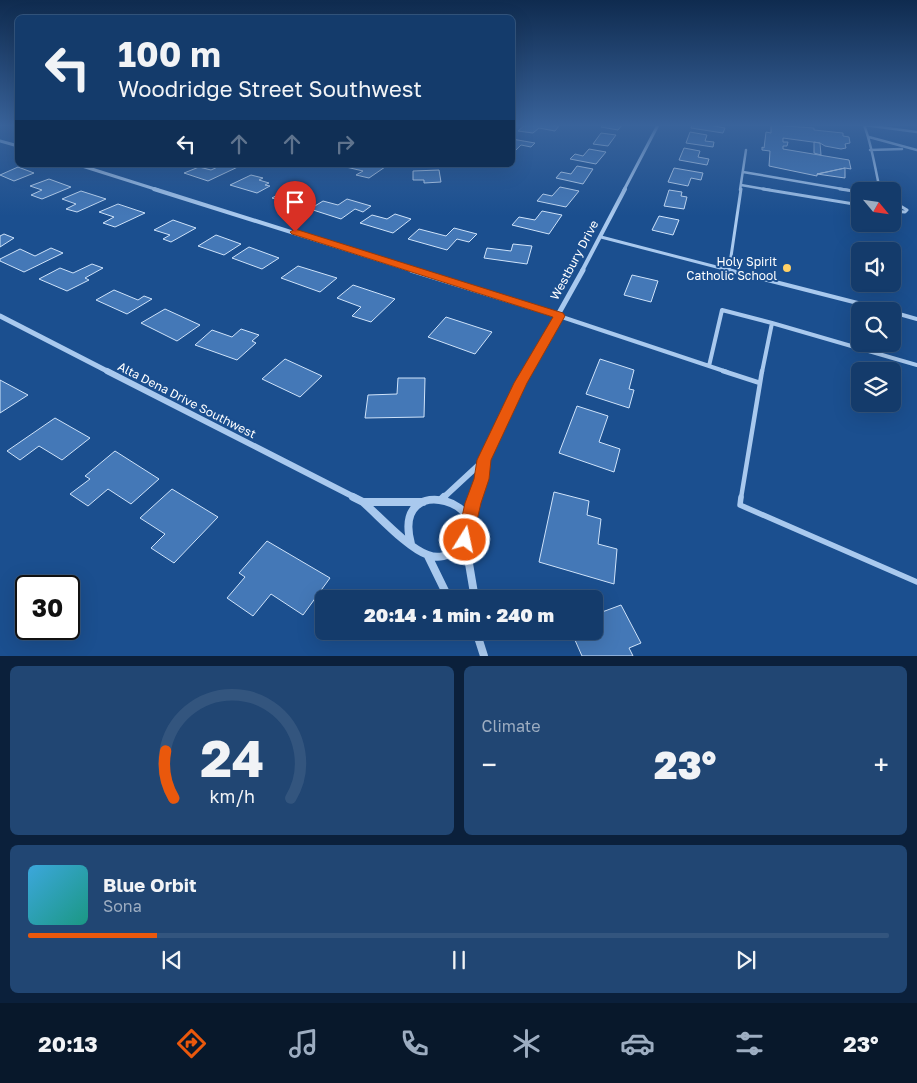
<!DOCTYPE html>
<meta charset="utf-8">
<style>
:root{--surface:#143b6b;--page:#214673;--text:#f1f3f6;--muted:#9dadc1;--line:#33557e;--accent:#ea580c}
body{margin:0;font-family:"Golos Text",sans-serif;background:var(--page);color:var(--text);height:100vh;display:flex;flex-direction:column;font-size:19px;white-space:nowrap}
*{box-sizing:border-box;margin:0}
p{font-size:16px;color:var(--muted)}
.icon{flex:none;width:28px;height:28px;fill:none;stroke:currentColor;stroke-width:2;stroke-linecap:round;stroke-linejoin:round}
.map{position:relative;height:656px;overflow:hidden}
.side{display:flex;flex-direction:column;gap:10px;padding:10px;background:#0b203b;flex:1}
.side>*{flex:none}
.guide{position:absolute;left:15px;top:15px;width:500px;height:152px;border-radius:8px;box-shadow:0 5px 20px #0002,0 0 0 1px var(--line);background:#143b6b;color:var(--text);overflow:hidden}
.needle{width:32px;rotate:119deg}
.fabs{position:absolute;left:851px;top:182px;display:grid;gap:10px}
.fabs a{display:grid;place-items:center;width:50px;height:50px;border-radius:8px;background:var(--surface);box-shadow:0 5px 20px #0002,0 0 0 1px var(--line);font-size:25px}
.speed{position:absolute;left:15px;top:575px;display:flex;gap:10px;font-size:25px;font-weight:700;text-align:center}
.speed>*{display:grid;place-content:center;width:65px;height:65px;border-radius:50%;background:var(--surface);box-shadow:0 5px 20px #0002,0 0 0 1px var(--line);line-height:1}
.speed .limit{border:2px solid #111;border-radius:8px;background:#fff;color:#111}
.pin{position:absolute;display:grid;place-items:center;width:42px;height:42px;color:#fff;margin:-51px -21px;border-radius:50% 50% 50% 0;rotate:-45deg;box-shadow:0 0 5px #0007}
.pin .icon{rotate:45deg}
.me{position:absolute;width:55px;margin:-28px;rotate:10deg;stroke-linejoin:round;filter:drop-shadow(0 0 4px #0008)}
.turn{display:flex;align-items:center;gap:18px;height:105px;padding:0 20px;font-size:22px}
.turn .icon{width:65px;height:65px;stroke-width:2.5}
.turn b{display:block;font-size:35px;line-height:42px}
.lanes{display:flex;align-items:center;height:48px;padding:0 20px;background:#0003;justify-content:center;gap:25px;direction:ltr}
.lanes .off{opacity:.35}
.big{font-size:38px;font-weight:800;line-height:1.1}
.side .tile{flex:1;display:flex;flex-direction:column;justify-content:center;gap:8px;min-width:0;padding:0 18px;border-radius:8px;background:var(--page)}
.side .dial{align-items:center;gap:0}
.dial svg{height:130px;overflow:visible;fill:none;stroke:var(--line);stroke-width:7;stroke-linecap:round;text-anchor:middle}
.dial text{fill:var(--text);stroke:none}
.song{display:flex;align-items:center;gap:15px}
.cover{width:60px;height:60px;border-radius:8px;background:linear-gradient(135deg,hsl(200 70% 55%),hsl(170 70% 35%))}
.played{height:5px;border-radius:2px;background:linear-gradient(90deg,var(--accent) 15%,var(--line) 15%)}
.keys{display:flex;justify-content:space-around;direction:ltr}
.heat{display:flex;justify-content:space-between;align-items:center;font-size:28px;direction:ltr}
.side .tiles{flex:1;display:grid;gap:10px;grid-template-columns:1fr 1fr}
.tile:last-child{grid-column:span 2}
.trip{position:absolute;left:315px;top:590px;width:288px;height:50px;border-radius:8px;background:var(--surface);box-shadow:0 5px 20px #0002,0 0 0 1px var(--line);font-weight:800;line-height:50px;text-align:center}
.tab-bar{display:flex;height:80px;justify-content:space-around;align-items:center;background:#08182b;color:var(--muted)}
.tab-bar .icon{width:35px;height:35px}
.tab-bar .active{color:var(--accent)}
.tab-bar b{font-size:22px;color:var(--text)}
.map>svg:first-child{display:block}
</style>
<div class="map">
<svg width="917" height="656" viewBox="0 0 917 656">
<rect width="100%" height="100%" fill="#1b4f8f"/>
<!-- building -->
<path fill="#4478b7" stroke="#cfe3fa" d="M525 125H550L559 126 555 131 539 128 533 133 518 131Z
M603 125H622L618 130 601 127Z
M692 125H709L725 128 723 133 691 128Z
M771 125 814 128V130L843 133V136L849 137 850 143 845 144 846 148 841 149 825 146 820 143 783 138V142H788L787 146H783V149L849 160 851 169 845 168 817 174V176L769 166 770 151 762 150V147L764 148 766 132 771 133Z
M690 132 707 135 705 141 714 142 713 147 686 143Z
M601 133 616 135 608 146 593 144Z
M512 139 535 143 531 147 521 145 514 152Z
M814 142 820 143 821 155 814 153Z
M684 148 700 151 698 157 709 159 707 165 679 160Z
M589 149 606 152 596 164 570 159 575 154 583 156Z
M222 165H242L208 181 184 173 199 167 211 170Z
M349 165H377L385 167 369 178 356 175 363 171 346 167Z
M577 166 593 169 583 184 556 178 561 172 571 174Z
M18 167 34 173 14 181 0 175Z
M674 168 703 173 701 180 691 178 688 186 668 182Z
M845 168V178L817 174 827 172Z
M439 170 441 182 424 183V180H413V171Z
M251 175 263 178 259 180 269 183 265 185 270 186 257 193 230 185Z
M49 179 71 187 42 199 31 195 42 190 30 186Z
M293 186 307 190 299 194 314 199 301 207 272 198Z
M560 187 579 191 566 207 537 201 543 194 552 196Z
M669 190 682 192 681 196 687 197 684 209 664 206Z
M81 191 106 199 77 212 66 209 76 204 62 199Z
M347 199 371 206 363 212 355 209 341 219 310 209 323 201 338 205Z
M118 204 145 213 115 227 103 223 114 217 99 212Z
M542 211 562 215 549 234 512 225 519 217 535 220Z
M395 214 411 219 393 233 360 223 372 215 387 219Z
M659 216 679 220 673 235 652 230Z
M173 220 196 228 171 242 163 239 170 235 154 230Z
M454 228 477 234 469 242 457 239 447 250 408 239 419 229 446 236Z
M4 234 14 238 0 247V236Z
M216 235 241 244 224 255 198 246Z
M513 244 532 246 527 264 484 258 487 248 511 251Z
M249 247 279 258 262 269 232 258Z
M51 248 63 253 24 272 0 261V259L20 249 35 256Z
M92 264 103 268 85 278 89 280 67 291 39 279 60 268 73 273Z
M298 266 337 278 320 292 281 278Z
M632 275 658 281 651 302 624 295Z
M353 285 395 299 371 322 352 316 361 307 337 298Z
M114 290 138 300 144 296 152 299 127 314 96 300Z
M165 309 200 325 177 341 141 323Z
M446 317 492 332 475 354 428 337Z
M241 329 259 335 252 341 256 343 237 360 195 345 212 330 232 337Z
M285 359 322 376 300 397 262 379Z
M600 359 634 370 629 389 634 390 629 408 586 394Z
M398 378H425L424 417 365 418 368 395 397 394Z
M0 380 28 395 0 413Z
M577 406 608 416 599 442 620 449 614 472 559 453Z
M55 418 90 438 62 460 39 446 20 460 7 451Z
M115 451 159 479 131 504 108 489 88 506 70 494 90 479 85 476Z
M172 489 218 517 174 563 151 548 165 534 140 518Z
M554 492 589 501 587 515 601 519 598 544 617 549 614 584 539 562Z
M267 541 330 578 303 615 271 594 253 616 227 598 245 577 239 573Z
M621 605 641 643 629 648 633 656H582L571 631H594V615Z"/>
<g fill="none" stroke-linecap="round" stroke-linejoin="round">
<!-- service-far4 -->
<path stroke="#a9c9ee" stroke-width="2.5" d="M864 125C872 145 875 169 880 190
M864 125 917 132
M869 137 917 150
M870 150 902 149
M743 172 848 190
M741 185 770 190
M740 190 746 150"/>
<!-- service-far3 -->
<path stroke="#a9c9ee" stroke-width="3" d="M763 189 860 205
M840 189 860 192
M879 189 880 191
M892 201 907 210 905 212 892 211
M601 237 732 271
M729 270 741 189"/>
<!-- service-far2 -->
<path stroke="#a9c9ee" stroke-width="4" d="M728 270 889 311
M892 312 917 319
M559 316 727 372
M709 366 722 310 772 323
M762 372 772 323 917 365"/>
<!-- service-far1 -->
<path stroke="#a9c9ee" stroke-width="4.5" d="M723 371 760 383
M741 498 762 371"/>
<!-- service -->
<path stroke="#a9c9ee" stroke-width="5.5" d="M741 497 740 505 917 582"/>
<!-- minor-far4 -->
<path stroke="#a9c9ee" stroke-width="3" d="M0 141 18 146
M79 165 158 190
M624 190 658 125"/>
<!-- minor-far3 -->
<path stroke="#a9c9ee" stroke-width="4" d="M154 189 415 271
M582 271 625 189"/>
<!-- minor-far2 -->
<path stroke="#a9c9ee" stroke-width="5" d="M411 270 559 316
M0 316 109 372
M526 372 583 270"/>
<!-- minor-far1 -->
<path stroke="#a9c9ee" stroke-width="6" d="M107 371 356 498
M443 498 483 461
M476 498 482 479 484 460 527 371"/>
<!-- minor -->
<path stroke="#a9c9ee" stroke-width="8" d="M353 497 363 502C380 517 409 549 428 555 438 559 449 556 457 549 508 506 390 466 411 544
M442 499 444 497
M364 502H423
M468 522 476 497
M465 540 475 599
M428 556 449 599
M476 631 484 656"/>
</g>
<!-- sky -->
<linearGradient id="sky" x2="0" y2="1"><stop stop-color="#0f2b4f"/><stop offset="0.58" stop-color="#39639b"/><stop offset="1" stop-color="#39639b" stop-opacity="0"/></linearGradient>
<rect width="917" height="216" fill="url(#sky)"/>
<!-- route -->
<path fill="#ea580c" stroke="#983908" d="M295 229 563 313 565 316 527 383 491 460 489 479 481 503 471 546 465 548 460 546 457 540 465 503 474 479 477 460 514 383 553 317 292 234 290 232Z"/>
<!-- markers -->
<circle fill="#ffd166" stroke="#1b4f8f" stroke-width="2" cx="787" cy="268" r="5"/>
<g text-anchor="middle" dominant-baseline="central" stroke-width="4" stroke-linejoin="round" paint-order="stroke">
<!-- street labels -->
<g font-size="12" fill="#fff" stroke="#1b4f8f">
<text transform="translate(574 260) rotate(-62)">Westbury Drive</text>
<text transform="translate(187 400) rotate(27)">Alta Dena Drive Southwest</text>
</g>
<!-- poi labels -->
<g font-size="12" fill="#fff" stroke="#1b4f8f" text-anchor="end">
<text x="777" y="261">Holy Spirit<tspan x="777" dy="14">Catholic School</tspan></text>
</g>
</g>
</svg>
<div class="fabs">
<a><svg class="needle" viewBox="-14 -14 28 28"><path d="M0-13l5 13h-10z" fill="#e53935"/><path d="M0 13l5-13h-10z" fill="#9dadc1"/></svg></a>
<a><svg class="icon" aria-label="sound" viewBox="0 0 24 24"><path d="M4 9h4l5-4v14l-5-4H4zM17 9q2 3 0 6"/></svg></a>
<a><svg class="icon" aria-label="search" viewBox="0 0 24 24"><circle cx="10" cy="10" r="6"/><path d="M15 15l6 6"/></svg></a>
<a><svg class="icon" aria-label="layers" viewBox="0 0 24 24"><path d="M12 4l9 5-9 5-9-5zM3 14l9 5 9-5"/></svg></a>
</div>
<div class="speed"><div class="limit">30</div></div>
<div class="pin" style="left:295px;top:232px;background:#d93025"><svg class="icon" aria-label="arrive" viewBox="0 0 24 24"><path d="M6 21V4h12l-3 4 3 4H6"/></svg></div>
<svg class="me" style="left:465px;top:540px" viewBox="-20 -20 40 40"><circle r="17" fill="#ea580c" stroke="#fff" stroke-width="3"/><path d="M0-11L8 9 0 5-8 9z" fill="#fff"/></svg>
<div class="trip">20:14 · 1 min · 240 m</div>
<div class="guide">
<div class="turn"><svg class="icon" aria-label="left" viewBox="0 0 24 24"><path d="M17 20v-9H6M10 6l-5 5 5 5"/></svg><div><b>100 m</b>Woodridge Street Southwest</div></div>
<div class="lanes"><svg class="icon" aria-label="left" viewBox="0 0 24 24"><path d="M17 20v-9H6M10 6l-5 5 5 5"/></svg><svg class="icon off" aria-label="ahead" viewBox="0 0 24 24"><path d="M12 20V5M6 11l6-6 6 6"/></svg><svg class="icon off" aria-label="ahead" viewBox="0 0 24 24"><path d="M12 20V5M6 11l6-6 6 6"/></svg><svg class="icon off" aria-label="right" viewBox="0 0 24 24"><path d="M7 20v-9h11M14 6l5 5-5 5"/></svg></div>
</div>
</div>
<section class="side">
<div class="tiles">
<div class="tile dial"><svg viewBox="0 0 100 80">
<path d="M14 69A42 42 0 1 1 86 69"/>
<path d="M14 69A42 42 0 0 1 9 40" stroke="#ea580c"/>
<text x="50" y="56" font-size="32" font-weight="700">24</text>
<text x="50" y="72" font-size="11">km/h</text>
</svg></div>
<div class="tile"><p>Climate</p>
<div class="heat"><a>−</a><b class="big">23°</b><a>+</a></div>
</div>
<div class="tile">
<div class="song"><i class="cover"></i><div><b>Blue Orbit</b><p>Sona</p></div></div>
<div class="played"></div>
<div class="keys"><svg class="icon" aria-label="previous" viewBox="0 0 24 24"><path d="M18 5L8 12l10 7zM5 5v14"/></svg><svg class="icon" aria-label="pause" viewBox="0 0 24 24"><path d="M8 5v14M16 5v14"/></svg><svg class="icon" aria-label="next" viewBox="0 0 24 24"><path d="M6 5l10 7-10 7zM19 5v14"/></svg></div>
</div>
</div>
</section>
<nav class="tab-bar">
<b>20:13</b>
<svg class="icon active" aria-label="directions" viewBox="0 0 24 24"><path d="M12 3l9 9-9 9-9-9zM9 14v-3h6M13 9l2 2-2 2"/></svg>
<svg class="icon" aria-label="music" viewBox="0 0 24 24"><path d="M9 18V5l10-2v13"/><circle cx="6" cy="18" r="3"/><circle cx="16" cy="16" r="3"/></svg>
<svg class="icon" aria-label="phone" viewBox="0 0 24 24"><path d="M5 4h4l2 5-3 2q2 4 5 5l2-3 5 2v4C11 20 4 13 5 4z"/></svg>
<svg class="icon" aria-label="climate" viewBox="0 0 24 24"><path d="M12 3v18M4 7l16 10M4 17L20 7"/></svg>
<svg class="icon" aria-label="car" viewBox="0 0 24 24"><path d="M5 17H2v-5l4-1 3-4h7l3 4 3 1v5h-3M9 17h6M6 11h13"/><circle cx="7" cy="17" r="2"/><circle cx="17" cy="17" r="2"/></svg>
<svg class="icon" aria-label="filters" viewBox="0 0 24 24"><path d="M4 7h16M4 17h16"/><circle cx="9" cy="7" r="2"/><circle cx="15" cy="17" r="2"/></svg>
<b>23°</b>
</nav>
